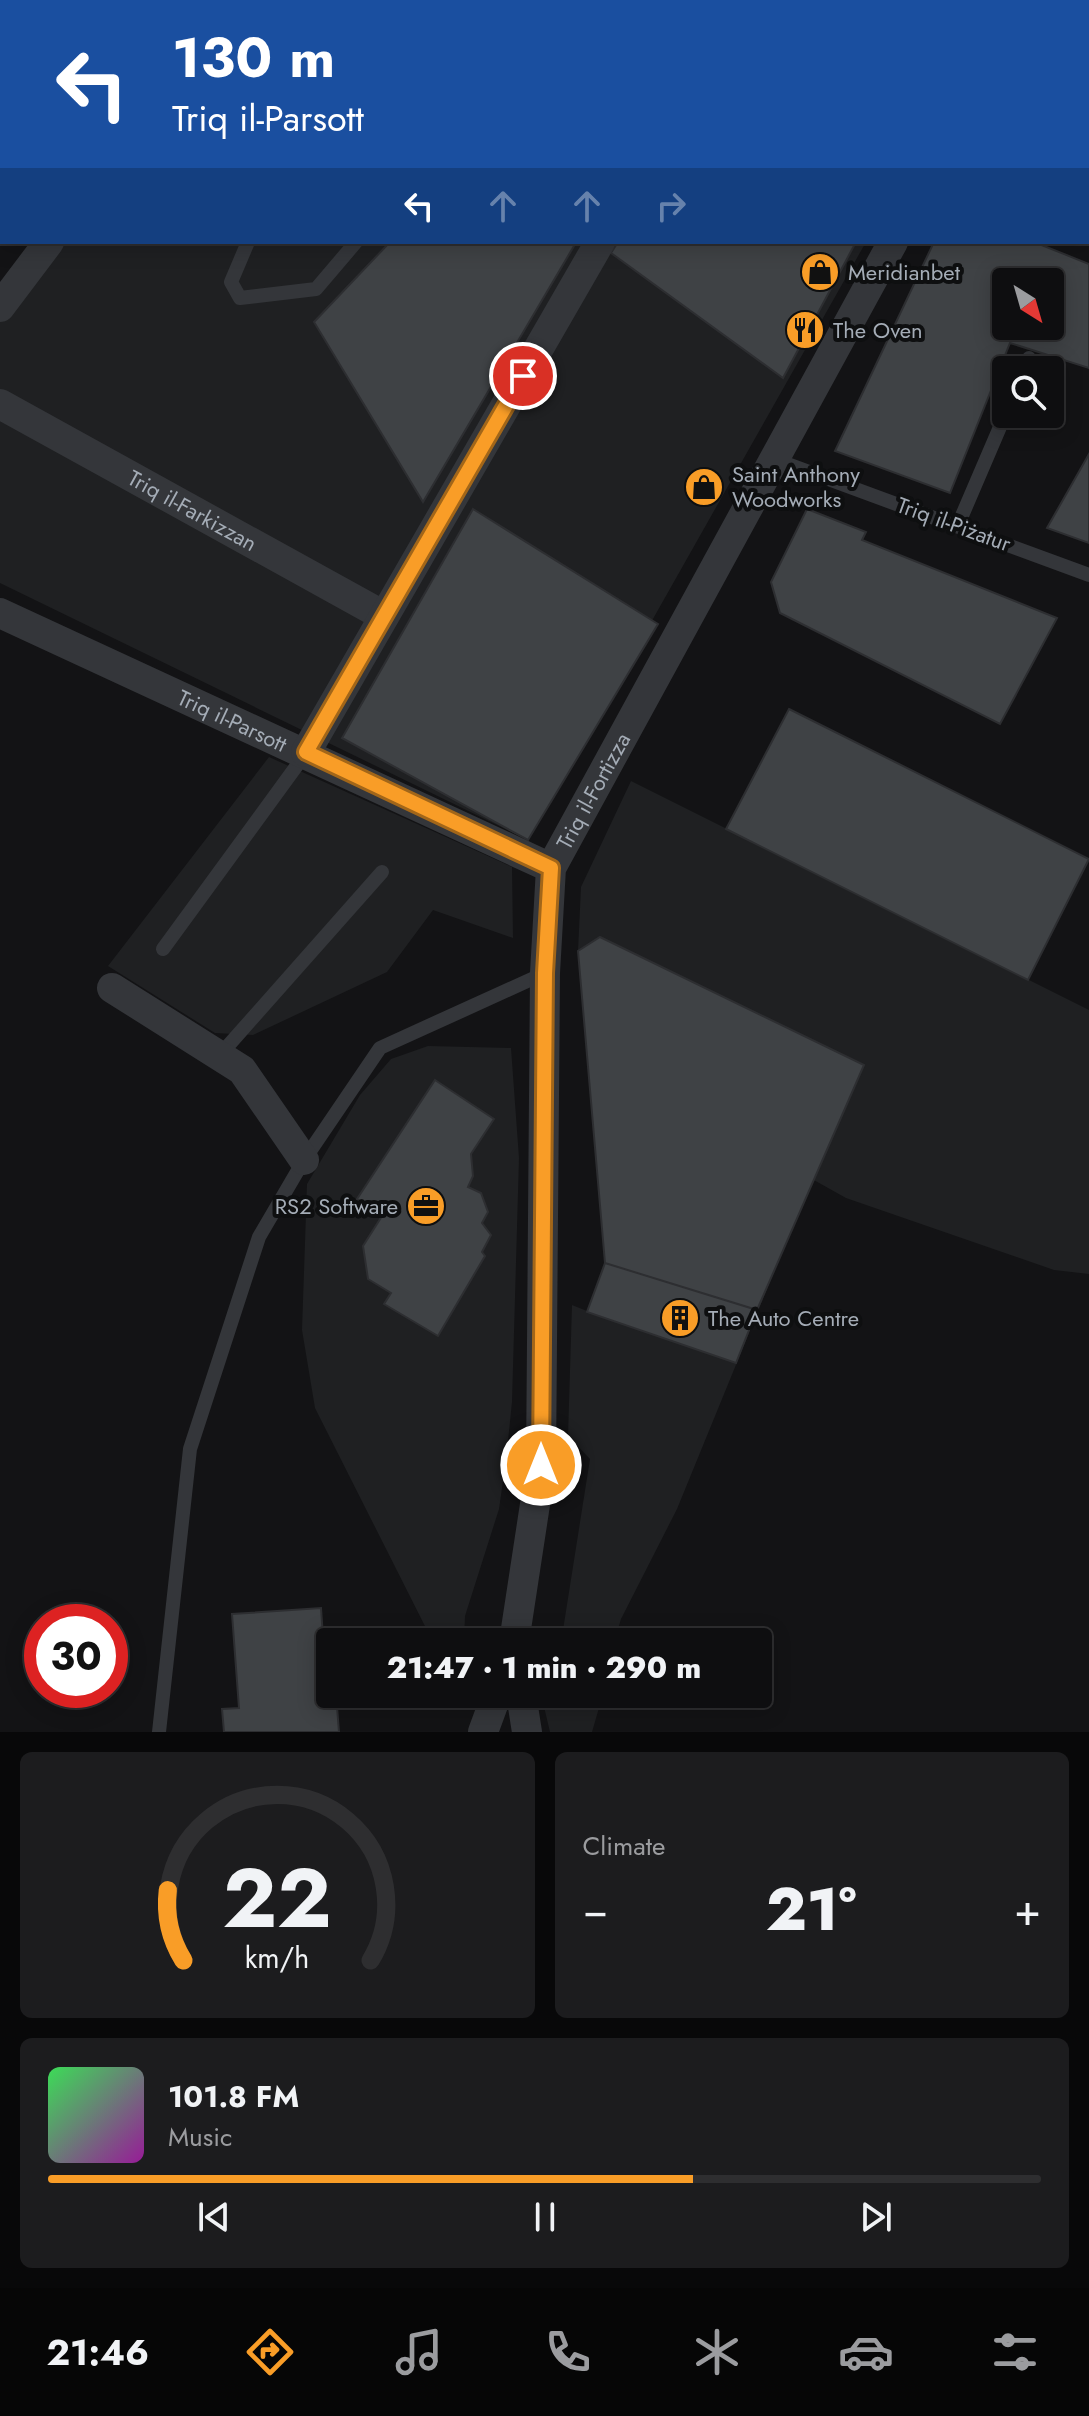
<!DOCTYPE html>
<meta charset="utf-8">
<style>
:root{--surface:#0e0e10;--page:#1c1c1e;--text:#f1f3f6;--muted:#9b9c9f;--line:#2e2e30;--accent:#f99d27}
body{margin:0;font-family:Jost,sans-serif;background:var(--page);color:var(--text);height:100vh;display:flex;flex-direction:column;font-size:30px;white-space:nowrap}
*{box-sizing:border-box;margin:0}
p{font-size:26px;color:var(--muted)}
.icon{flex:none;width:44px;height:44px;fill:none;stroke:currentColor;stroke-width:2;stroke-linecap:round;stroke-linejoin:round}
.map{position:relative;height:1732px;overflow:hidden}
.side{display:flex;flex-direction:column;gap:20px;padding:20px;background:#080809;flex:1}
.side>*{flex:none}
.guide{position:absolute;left:0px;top:0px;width:1090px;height:244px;box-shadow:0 4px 20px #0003,0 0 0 2px var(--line);background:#1a4fa0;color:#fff;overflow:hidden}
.needle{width:52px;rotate:143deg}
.buttons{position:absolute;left:992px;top:268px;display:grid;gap:16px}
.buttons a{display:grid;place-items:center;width:72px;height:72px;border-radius:8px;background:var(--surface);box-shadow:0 4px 20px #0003,0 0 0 2px var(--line);font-size:40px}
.speed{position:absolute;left:24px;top:1604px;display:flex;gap:16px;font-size:40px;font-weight:700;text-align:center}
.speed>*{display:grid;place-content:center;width:104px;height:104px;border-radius:50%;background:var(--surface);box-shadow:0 4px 20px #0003,0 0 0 2px var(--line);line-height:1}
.speed .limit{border:12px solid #d22;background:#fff;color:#111}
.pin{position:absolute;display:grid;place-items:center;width:68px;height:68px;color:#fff;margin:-34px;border:4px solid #fff;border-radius:50%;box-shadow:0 2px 8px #0007}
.me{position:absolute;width:88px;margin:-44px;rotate:0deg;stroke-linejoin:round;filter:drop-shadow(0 0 6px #0008)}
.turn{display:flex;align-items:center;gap:28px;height:168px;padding:0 40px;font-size:36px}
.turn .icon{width:104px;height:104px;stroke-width:2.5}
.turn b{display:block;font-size:56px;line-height:68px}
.lanes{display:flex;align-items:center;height:76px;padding:0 40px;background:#0003;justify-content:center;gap:40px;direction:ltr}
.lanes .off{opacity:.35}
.big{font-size:60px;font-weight:800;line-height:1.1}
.side .tile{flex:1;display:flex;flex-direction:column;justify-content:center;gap:12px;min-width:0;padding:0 28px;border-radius:12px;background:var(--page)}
.side .dial{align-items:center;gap:0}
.dial svg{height:208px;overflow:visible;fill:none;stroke:var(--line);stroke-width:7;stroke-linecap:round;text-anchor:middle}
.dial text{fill:var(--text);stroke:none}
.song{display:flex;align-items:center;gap:24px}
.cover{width:96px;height:96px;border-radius:12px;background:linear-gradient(135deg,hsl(130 70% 55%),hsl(300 70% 35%))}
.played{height:8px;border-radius:4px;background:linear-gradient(90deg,var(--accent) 65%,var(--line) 65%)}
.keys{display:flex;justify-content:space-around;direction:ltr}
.heat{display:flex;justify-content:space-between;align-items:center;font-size:44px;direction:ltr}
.side .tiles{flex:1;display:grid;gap:20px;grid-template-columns:1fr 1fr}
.tile:last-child{grid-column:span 2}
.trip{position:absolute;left:316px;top:1628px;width:456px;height:80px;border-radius:8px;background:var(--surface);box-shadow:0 4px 20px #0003,0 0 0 2px var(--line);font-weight:800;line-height:80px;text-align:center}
.tab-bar{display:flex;height:128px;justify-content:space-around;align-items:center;background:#060606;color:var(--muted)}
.tab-bar .icon{width:56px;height:56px}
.tab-bar .selected{color:var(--accent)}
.tab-bar b{font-size:36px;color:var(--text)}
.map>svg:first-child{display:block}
</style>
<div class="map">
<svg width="1089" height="1732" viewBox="0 0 1089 1732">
<rect width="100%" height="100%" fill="#131315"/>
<!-- built -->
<path fill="#1f2022" d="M246 0H957L245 2Z
M57 242H866L528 840 0 583V313Z
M269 757 512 867 513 938 433 910 387 972 253 1035 215 1033 108 966Z
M631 781 1089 1010V1274L1054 1270 846 1198 812 1179 677 1509 621 1619 614 1642H534L533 1636 563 1630 590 1459 568 1436 572 1305 587 1311 605 1263 578 951 581 887Z
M428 1046 511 1048 519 1158 512 1402 506 1460 499 1509 465 1616 464 1642H433L315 1408 302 1330 307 1184 360 1095 391 1059Z
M541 1694H603L592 1732H550Z"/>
<!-- building -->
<path fill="#3f4245" stroke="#2d2e31" stroke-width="2" fill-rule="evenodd" d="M390 242H569L574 246 423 502 314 322Z
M618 242H856L783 378 611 253Z
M934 242H1034L1089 264V368L1010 343 950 493 835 451ZM1006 282H1050V326H1006Z
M1089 454V543L1047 528Z
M473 509 658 624 528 840 342 738Z
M807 509 866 532 862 540 1057 618 1000 724 780 613 771 582Z
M789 709 1089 859 1028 980 726 829Z
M600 937 864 1065 757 1310 605 1263 578 951Z
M435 1080 494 1119 471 1154 473 1176 468 1187 481 1193 488 1212 482 1223 491 1235 482 1252 485 1256 438 1336 384 1304 391 1293 368 1279 363 1246 382 1216 357 1199Z
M605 1263 757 1310 736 1363 587 1312Z
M321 1608 323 1637 332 1636 330 1694H336L339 1732H224L222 1709 239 1708 232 1614Z"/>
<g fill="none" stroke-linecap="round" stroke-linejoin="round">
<!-- lane -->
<path stroke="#34363a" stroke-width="14" d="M1088 164H1089
M248 242 231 282 240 298 316 289 356 242
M1024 370 1029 358
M774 459 1089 575
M958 525 1006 413
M163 949 306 753
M219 1056 382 872
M159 1732 190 1449 259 1237 304 1160 380 1048 545 973"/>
<!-- street -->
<g stroke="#34363a" stroke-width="30">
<path d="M531 0 533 2"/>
<path d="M229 2 231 0"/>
<path d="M398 2 400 0"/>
<path d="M738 2 740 0"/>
<path d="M999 2V0"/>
<path d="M0 307 49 242"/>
<path id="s1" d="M0 404 384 616"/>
<path id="s2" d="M0 613 551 868"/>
<path d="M306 752 600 242"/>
<path d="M112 988 242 1070 304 1160"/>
<path id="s3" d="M514 1642 541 1465 545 973 551 868 893 242"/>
<path d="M521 1694 527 1732"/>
<path d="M483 1732 497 1694"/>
</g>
</g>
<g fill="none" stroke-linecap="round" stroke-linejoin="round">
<defs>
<path id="route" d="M523 376 306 752 551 868 545 973 541 1465"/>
</defs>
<!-- route casing -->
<use href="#route" stroke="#a26619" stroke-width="20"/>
<!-- route -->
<use href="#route" stroke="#f99d27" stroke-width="14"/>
</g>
<!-- icons -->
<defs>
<symbol id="shop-disc" viewBox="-11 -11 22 22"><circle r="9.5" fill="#f99d27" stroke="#0e0f10"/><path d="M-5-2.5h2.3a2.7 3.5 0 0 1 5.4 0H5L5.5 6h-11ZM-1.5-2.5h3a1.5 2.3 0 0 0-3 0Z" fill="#111"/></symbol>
<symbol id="restaurant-disc" viewBox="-11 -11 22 22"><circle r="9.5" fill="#f99d27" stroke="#0e0f10"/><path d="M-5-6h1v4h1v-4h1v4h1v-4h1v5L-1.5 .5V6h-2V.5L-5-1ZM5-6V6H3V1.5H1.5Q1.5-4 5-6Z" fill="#111"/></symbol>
<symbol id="office-disc" viewBox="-11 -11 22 22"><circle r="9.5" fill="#f99d27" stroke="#0e0f10"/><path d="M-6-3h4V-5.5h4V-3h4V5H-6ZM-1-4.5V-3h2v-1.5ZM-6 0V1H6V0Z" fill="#111"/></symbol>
<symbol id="building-disc" viewBox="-11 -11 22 22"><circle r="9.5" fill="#f99d27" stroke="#0e0f10"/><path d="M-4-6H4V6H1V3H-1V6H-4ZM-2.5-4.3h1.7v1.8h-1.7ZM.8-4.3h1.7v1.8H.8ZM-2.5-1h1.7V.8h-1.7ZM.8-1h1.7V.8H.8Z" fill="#111"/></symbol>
</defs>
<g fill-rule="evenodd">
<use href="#shop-disc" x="798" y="250" width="44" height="44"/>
<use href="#restaurant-disc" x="783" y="308" width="44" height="44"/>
<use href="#shop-disc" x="682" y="465" width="44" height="44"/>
<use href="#office-disc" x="404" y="1184" width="44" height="44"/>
<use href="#building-disc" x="658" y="1296" width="44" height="44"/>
</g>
<g text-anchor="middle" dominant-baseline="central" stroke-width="8" stroke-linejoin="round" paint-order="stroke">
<!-- poi labels -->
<g font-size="22" fill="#a4acb6" stroke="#0e0f10" text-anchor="start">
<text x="848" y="272">Meridianbet</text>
<text x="833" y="330">The Oven</text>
<text x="732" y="474">Saint Anthony<tspan x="732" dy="25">Woodworks</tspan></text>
<text x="398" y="1206" text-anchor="end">RS2 Software</text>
<text x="708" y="1318">The Auto Centre</text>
</g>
<!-- street labels -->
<g font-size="22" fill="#a4acb6" stroke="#0e0f10">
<text stroke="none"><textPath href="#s1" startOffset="220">Triq il-Farkizzan</textPath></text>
<text transform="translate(954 524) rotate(20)">Triq il-Piżatur</text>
<text stroke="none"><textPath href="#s2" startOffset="256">Triq il-Parsott</textPath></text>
<text stroke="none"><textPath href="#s3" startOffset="864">Triq il-Fortizza</textPath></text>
</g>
</g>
</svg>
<div class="buttons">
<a><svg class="needle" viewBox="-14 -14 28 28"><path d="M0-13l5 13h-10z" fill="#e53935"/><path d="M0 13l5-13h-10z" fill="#9b9c9f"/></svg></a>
<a><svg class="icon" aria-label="search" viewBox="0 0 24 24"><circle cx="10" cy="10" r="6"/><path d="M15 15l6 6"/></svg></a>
</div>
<div class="speed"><div class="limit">30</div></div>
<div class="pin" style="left:523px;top:376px;background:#d93025"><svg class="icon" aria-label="arrive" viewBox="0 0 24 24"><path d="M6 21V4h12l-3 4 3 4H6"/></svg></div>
<svg class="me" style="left:541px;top:1465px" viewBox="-20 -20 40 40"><circle r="17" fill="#f99d27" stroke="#fff" stroke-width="3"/><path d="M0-11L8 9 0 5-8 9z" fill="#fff"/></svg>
<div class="trip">21:47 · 1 min · 290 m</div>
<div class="guide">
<div class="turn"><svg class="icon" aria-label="left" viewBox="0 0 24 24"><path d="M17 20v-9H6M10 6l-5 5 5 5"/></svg><div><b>130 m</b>Triq il-Parsott</div></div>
<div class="lanes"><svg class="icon" aria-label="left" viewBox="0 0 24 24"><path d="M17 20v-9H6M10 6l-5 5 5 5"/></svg><svg class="icon off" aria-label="ahead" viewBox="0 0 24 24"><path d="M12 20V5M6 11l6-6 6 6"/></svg><svg class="icon off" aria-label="ahead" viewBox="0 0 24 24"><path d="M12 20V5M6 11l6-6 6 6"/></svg><svg class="icon off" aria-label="right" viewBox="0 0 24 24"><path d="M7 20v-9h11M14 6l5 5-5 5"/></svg></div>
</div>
</div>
<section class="side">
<div class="tiles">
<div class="tile dial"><svg viewBox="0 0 100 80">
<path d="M14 69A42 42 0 1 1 86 69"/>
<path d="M14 69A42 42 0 0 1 8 42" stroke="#f99d27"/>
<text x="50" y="56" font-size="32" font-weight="700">22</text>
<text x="50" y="72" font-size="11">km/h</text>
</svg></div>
<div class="tile"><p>Climate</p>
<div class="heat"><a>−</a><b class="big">21°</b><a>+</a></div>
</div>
<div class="tile">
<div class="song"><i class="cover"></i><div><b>101.8 FM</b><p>Music</p></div></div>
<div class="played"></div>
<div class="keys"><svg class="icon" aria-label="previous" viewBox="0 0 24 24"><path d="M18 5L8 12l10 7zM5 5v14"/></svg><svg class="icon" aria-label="pause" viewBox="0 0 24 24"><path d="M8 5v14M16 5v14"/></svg><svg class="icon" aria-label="next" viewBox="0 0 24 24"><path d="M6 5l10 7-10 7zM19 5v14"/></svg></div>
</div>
</div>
</section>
<nav class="tab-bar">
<b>21:46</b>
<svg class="icon selected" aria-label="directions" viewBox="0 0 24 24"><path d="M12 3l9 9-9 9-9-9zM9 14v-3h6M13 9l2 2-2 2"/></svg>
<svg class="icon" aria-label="music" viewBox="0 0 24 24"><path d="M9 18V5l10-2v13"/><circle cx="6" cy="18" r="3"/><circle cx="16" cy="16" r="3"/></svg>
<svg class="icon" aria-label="phone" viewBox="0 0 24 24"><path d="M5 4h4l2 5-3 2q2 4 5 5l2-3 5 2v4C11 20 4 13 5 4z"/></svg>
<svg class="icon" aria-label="climate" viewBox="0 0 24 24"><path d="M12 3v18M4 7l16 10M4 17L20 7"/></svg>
<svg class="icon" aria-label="car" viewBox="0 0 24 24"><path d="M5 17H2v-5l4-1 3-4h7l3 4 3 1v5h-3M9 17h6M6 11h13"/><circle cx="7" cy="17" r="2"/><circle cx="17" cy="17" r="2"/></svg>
<svg class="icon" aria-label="filters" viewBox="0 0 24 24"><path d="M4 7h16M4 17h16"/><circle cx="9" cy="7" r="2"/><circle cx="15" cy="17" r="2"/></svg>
</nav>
